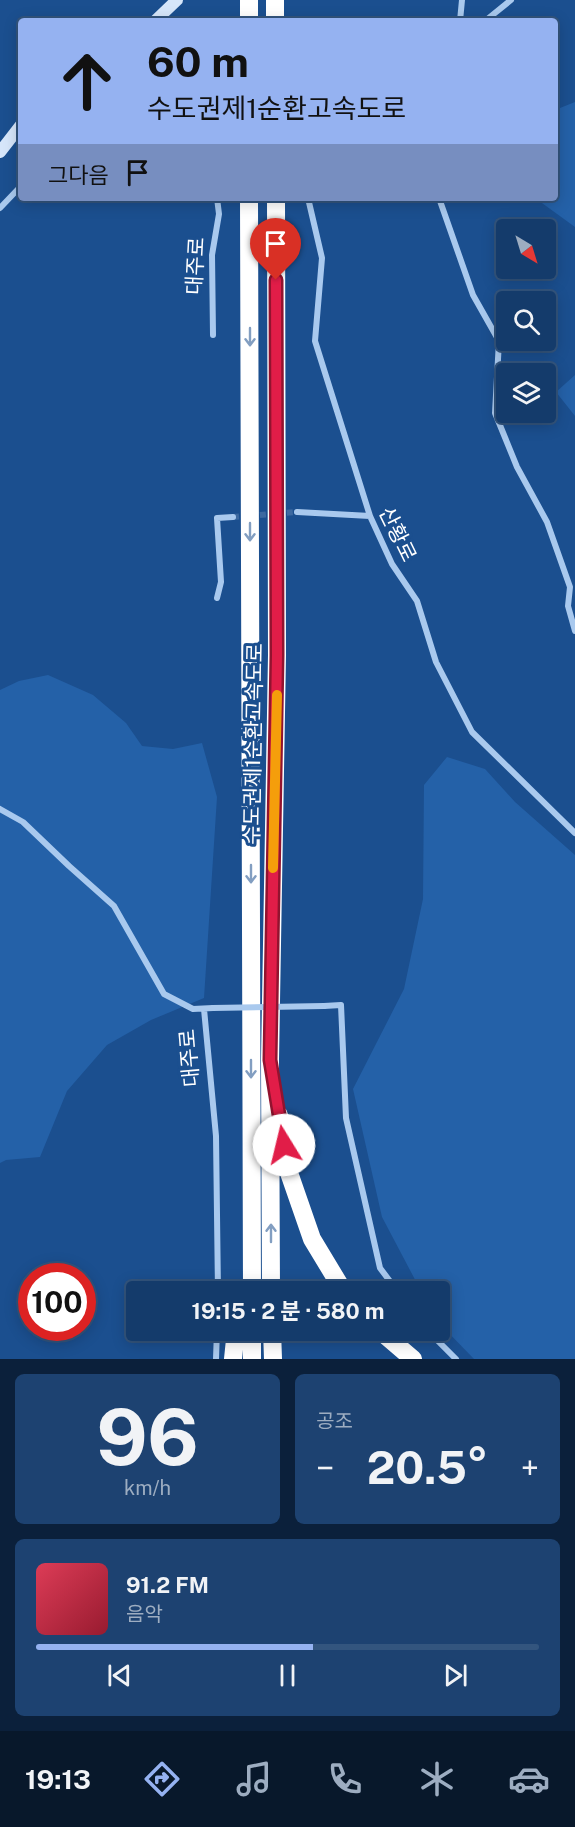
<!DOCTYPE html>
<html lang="ko">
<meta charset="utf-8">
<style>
:root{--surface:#143b6b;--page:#1d4271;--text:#f1f3f6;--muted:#9dadc1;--line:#33557e;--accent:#95b2f1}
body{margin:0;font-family:"Public Sans","Noto Sans KR",sans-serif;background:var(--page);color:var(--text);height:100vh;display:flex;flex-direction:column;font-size:22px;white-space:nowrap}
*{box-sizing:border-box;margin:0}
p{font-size:20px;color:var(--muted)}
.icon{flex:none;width:33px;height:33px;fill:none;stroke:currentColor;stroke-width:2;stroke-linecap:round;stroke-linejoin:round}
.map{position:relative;height:1359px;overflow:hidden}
.drawer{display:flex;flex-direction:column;gap:15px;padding:15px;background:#0b203b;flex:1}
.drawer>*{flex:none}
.hud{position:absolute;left:18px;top:18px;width:540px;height:183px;border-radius:6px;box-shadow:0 3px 15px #0003,0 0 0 2px var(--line);background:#95b2f1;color:#111;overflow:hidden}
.needle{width:39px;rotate:142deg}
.controls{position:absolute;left:496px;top:219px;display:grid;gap:12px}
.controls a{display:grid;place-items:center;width:60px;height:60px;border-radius:6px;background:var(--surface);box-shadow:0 3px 15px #0003,0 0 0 2px var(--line);font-size:30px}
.speed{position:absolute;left:18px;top:1263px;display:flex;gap:12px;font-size:30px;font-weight:700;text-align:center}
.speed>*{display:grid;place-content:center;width:78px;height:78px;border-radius:50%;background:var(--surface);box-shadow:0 3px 15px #0003,0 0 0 2px var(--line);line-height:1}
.speed .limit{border:9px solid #d22;background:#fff;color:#111}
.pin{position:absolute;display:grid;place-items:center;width:51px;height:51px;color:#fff;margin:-62px -26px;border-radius:50% 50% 50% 0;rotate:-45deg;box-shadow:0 0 6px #0007}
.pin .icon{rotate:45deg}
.me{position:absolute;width:66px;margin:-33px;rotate:351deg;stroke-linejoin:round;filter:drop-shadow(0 0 4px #0008)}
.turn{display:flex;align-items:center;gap:21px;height:126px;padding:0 30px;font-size:27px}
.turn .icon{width:78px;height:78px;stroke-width:2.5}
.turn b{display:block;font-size:42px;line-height:51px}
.then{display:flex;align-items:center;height:57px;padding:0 30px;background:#0003;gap:12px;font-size:22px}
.big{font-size:45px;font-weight:700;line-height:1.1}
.drawer .widget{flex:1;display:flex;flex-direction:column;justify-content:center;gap:9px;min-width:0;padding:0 21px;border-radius:9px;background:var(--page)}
.drawer .dial{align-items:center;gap:0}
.dial b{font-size:78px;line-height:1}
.song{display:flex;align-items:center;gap:18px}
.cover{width:72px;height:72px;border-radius:9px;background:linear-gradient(135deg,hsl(350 70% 55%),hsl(350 70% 35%))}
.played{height:6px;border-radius:3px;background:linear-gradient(90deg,var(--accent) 55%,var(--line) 55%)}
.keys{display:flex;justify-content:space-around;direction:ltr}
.heat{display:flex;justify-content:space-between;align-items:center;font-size:33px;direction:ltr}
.drawer .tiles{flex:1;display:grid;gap:15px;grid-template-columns:1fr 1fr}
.widget:last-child{grid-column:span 2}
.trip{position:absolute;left:126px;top:1281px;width:324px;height:60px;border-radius:6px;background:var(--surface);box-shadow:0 3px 15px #0003,0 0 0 2px var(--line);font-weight:700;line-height:60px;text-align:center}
.menu{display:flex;height:96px;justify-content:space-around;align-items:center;background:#08182b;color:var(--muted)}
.menu .icon{width:42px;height:42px}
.menu .selected{color:var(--accent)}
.menu b{font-size:27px;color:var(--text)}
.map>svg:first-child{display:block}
</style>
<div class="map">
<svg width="575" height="1359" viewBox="0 0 575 1359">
<rect width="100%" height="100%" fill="#1b4f8f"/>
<!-- green -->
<path fill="#2461a8" d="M575 102V227L535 198H555V110Z
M575 375V416L556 392Z
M48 675 93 695 126 723 142 746 173 749 202 743 217 797 204 998 151 1020 107 1045 67 1091 40 1157 6 1160 0 1163V690L19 681Z
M447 757 485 769 515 802 575 855V1359H474L441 1325 440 1292 421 1291 382 1217 353 1089 404 989 423 899 424 785Z"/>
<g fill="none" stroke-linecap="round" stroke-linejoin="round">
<!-- street-tunnel -->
<path stroke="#3d69a0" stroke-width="6" stroke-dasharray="6 3" stroke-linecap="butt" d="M233 517 297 512"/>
<!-- street -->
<path stroke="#a9c9ee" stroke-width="6" d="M460 21 462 0
M485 21 511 0
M308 198 322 258 315 341 370 516 392 564 417 601 436 662 472 732 575 833
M439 198 473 295 499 341 495 413 517 467 547 522 570 587 568 606 575 631
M0 208 21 186
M213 335 212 255 219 214 217 198
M297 512 370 516
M217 598 221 582 217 518 233 517
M0 809 23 822 69 866 114 906 164 994 193 1009 213 1008
M324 1006 341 1005 346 1118 380 1268 398 1292
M204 1009 216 1136 218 1292
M427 1330 456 1359
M216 1359 217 1330"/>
<!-- secondary -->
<path stroke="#d6e6fa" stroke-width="12" d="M155 21 177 0
M0 152 21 125"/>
<!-- highway -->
<path stroke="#fff" stroke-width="18" d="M249 0V21
M275 0V21
M249 198 252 1292
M279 1115 287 1167 312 1239 344 1292
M271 1292 270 1060 277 655 276 198
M252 1330V1359
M272 1330 273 1359
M379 1330 413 1359
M233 1359 236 1330"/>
<!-- street-bridge -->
<path stroke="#a9c9ee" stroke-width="6" d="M213 1008 324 1006"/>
</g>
<!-- one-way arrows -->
<defs><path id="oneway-shaft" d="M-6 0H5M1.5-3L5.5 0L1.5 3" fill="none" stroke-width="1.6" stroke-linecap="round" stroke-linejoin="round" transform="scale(1.5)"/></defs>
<g stroke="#829ec1">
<use href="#oneway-shaft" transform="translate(250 337) rotate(90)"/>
<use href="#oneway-shaft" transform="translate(250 532) rotate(90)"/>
<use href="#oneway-shaft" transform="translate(251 874) rotate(90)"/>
<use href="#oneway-shaft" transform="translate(251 1069) rotate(90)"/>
<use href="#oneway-shaft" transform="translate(271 1233) rotate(-90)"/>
</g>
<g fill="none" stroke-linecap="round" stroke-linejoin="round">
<defs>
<path id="route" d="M276 280 277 655 270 1060 284 1145"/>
</defs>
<!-- route casing -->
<use href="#route" stroke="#92132f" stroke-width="15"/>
<!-- route -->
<use href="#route" stroke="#e11d48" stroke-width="10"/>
<!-- slow -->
<path stroke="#f59e0b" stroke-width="10" d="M273 868 277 695"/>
</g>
<g text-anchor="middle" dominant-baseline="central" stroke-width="6" stroke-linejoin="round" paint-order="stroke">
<!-- street labels -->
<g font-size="21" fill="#fff" stroke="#1b4f8f">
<text transform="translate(195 266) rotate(-87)">대주로</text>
<text transform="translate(398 534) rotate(64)">산황로</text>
<text transform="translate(253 744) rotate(-89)">수도권제1순환고속도로</text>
<text transform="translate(189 1058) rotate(-95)">대주로</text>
</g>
</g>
</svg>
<div class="controls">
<a><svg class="needle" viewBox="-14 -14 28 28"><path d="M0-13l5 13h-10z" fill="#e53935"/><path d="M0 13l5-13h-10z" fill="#9dadc1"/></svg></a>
<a><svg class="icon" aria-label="search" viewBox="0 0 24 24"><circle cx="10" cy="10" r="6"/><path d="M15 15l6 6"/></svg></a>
<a><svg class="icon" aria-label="layers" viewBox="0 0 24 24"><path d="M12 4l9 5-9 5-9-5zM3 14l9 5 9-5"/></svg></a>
</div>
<div class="speed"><div class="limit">100</div></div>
<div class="pin" style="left:276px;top:280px;background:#d93025"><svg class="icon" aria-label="arrive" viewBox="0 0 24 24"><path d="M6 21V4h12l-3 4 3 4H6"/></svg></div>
<svg class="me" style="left:284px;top:1145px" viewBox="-20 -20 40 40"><circle r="19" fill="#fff"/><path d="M0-13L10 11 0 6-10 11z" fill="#e11d48"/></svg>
<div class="trip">19:15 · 2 분 · 580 m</div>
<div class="hud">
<div class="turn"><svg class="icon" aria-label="ahead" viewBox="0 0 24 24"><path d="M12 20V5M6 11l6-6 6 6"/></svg><div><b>60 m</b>수도권제1순환고속도로</div></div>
<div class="then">그다음<svg class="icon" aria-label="arrive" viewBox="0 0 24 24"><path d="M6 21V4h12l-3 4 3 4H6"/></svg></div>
</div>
</div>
<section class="drawer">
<div class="tiles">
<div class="widget dial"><b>96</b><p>km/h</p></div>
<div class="widget"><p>공조</p>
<div class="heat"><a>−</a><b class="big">20.5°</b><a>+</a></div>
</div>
<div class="widget">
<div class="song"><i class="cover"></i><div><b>91.2 FM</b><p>음악</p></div></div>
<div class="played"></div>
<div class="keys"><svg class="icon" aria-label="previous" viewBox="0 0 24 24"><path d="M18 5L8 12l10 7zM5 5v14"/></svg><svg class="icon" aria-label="pause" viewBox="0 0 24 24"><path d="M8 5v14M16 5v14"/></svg><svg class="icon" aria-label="next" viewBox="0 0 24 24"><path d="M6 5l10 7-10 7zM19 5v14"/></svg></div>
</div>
</div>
</section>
<nav class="menu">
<b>19:13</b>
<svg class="icon selected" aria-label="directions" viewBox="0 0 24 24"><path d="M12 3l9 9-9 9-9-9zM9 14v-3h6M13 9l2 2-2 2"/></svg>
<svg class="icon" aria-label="music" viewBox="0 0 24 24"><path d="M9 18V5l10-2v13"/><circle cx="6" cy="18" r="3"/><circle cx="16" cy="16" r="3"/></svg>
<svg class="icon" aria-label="phone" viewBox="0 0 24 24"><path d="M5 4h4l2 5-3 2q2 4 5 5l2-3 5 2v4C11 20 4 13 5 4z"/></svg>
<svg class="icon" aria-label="climate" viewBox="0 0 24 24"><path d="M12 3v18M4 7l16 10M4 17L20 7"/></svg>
<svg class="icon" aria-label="car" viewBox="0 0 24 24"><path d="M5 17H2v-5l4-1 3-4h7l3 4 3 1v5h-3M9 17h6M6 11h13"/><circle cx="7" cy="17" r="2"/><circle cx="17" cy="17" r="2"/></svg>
</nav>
